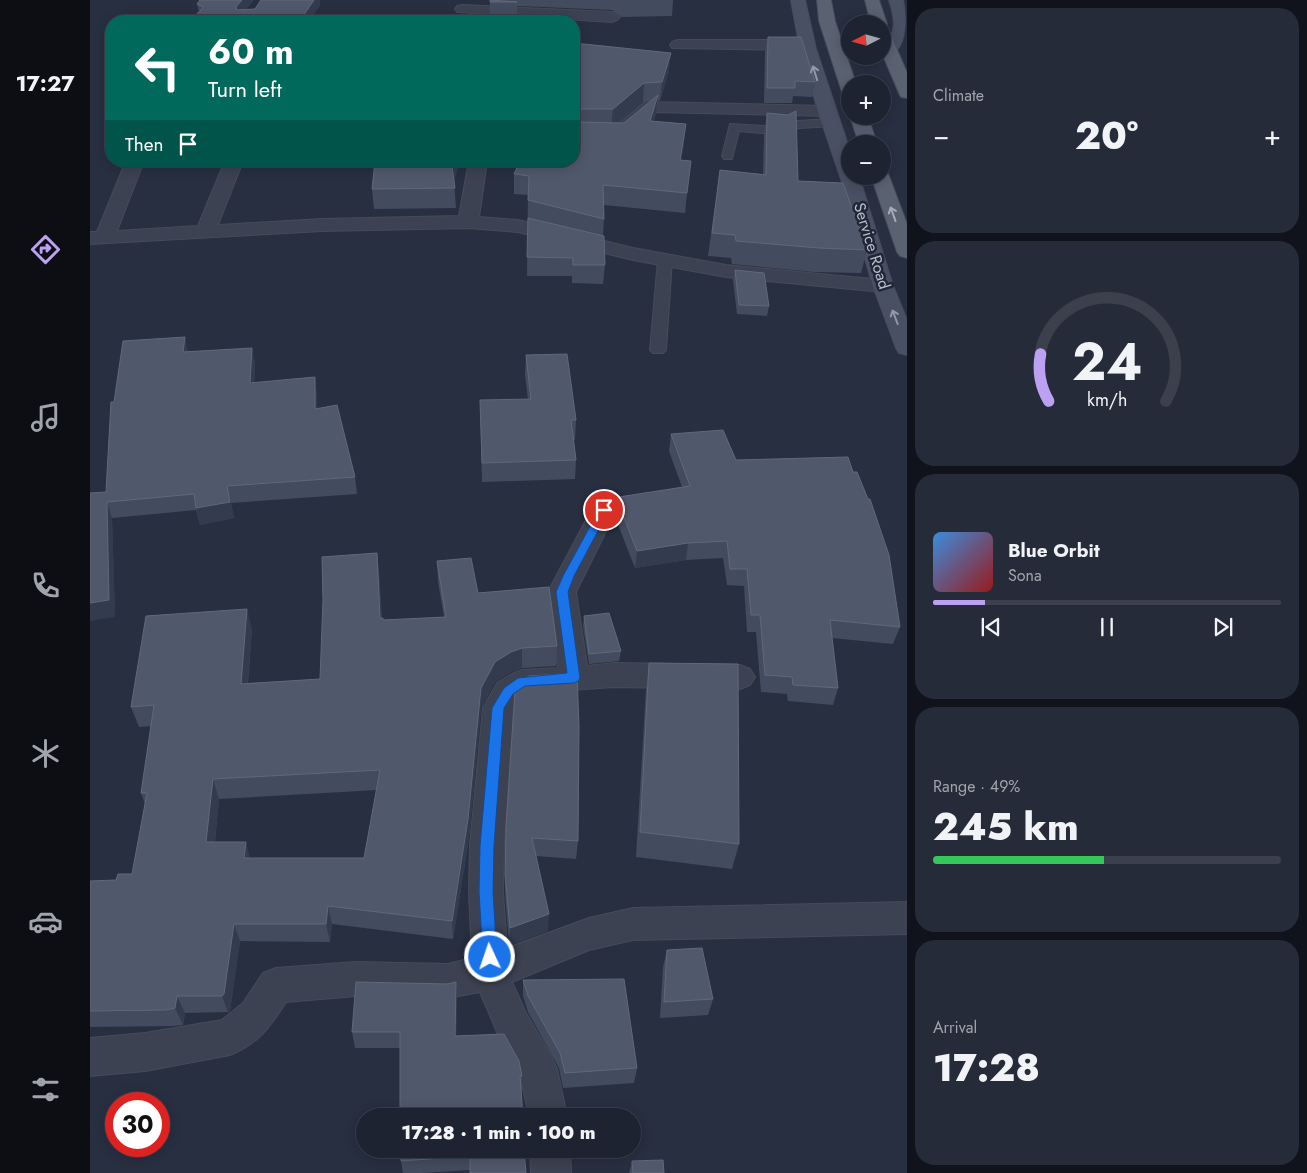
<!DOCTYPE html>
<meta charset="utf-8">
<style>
:root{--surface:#1e2331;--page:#262b39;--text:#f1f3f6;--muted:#a1a4ab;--line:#3c404d;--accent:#bca0f2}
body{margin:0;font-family:Jost,sans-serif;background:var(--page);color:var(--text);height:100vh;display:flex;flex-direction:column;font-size:19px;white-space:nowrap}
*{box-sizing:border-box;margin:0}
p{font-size:16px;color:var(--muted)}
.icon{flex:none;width:28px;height:28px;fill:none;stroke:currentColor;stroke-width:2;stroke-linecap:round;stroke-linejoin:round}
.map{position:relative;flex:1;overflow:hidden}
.panel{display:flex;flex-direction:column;gap:8px;padding:8px;background:#10131b;width:400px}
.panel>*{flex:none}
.guide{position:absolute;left:15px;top:15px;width:475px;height:152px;border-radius:20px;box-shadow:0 2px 12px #0003,0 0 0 1px var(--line);background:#00695c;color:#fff;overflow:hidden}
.needle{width:32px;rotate:264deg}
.buttons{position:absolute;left:751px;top:15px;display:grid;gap:10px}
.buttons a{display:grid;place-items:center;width:50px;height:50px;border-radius:50%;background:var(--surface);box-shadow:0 2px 12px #0003,0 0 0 1px var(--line);font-size:25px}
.speed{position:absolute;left:15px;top:1092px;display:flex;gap:10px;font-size:25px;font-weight:700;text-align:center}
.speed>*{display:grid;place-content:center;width:65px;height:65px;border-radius:50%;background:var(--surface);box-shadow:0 2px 12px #0003,0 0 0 1px var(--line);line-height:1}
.speed .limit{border:8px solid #d22;background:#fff;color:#111}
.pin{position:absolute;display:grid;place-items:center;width:42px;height:42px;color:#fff;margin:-21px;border:2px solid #fff;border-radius:50%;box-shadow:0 1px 5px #0007}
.me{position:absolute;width:55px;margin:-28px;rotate:357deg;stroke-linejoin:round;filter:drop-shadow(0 0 4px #0008)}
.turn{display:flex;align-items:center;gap:18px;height:105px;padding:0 20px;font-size:22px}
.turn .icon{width:65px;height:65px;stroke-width:2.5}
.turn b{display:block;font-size:35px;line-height:42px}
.then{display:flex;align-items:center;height:48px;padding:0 20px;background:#0003;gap:10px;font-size:19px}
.big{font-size:38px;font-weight:800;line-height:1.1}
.panel .widget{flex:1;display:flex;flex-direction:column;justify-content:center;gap:8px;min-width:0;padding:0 18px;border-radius:20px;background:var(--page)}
.panel .dial{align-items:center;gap:0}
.dial svg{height:130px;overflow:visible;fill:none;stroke:var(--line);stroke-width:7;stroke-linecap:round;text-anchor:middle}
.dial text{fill:var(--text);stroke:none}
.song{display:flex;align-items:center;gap:15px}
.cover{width:60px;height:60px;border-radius:8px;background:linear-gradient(135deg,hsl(210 70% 55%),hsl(0 70% 35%))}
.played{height:5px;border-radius:2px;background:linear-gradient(90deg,var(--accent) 15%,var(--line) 15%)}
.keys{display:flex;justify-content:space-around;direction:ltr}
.heat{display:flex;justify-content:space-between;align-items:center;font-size:28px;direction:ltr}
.charge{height:8px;border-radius:4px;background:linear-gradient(90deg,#34c759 49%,var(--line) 0)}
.trip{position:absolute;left:266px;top:1108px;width:285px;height:50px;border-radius:25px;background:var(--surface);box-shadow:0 2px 12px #0003,0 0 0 1px var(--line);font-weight:800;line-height:50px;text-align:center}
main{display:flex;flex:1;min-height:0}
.menu{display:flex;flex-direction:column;width:90px;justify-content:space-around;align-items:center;background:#0c0e14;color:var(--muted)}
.menu .icon{width:35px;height:35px}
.menu .active{color:var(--accent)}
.menu b{font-size:22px;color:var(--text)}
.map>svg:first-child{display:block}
</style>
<main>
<nav class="menu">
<b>17:27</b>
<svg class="icon active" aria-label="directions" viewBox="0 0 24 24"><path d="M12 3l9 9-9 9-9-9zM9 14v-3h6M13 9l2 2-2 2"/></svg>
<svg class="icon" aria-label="music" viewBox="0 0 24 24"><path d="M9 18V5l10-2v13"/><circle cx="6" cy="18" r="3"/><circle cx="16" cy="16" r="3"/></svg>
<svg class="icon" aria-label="phone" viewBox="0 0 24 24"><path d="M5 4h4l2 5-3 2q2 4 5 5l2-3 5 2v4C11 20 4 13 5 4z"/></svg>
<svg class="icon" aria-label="climate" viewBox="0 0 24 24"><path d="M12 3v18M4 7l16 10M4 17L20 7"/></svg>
<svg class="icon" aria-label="car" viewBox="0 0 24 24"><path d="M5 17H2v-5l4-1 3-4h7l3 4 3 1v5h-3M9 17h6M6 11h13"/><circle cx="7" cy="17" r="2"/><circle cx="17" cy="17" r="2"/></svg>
<svg class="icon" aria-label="filters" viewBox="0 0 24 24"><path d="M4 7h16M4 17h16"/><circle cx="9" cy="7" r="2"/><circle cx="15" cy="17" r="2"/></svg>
</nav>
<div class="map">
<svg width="817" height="1173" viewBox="0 0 817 1173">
<rect width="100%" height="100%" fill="#282f41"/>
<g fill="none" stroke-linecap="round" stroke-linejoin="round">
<defs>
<path id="lane" d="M741 119 747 123 745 126 709 128 694 135 649 131 642 159H634L632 156 640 124 692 127 707 121Z
M575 256 582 260 576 350 573 353H563L560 350 568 260Z"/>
<path id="street" d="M372 5 522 12 527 14 530 17 527 20 522 22 367 12 365 9 367 6Z
M90 16 109 18 112 21H82L85 18Z
M588 40H713L719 42 721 45 719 48 713 50 582 48 580 45 582 42Z
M560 102 737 106 743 107 746 111 743 115 737 116 564 112 532 140 526 141 484 139V129L522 130 554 103Z
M36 161H54L27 231 108 226 135 161H153L128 225 232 219 369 216 379 161H397L389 217 428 220 543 248 636 265 793 280 800 282 803 286 800 290 793 292 636 277 543 260 428 232 378 228 232 231 0 244V232H7Z
M514 500 523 503 527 509 486 592 497 666 524 663 650 665 660 669 665 677 660 685 650 689 524 687 438 693 429 699 423 709 414 845 413 892 417 948 499 918 543 908 817 902V934L543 940 499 950 422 982 436 1013 461 1056 467 1069 477 1116H439L430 1075 410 1039 390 992 358 998 266 996 196 1002C180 1027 168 1044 140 1055L55 1071 0 1076V1038L55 1033 132 1020 153 1003 173 973 186 968 266 962 358 964 382 958 379 892 380 845 393 708 407 683 422 674 432 670 468 668 458 592 505 503Z
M440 1149H480L481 1173H441Z"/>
<path id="secondary" d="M701 0H715L726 49 760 151V176H769L803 286 817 320V355L809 353 806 348 783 286 757 197 728 111 710 49Z
M799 0H813C817 17 817 61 792 53V47C808 33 805 18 799 0Z"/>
<path id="primary" d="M727 0H741L745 21 766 84H760V97L754 96 752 92 729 21Z
M775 0H789L797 24 794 27 792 28V24H781Z
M792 28 797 30 800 33 817 73V98L811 97 809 93 792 53Z
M760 116H778L787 144H769Z
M792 171 797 172 799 176 817 224V258L810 256 807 252 781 176H792Z"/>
</defs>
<!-- lane casing -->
<use href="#lane" stroke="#464b5a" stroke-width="2"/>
<!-- street casing -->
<use href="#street" stroke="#464b5a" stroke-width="2"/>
<!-- secondary casing -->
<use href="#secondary" stroke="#464b5a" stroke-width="2"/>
<!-- primary casing -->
<use href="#primary" stroke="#464b5a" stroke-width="2"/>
<!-- lane -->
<use href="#lane" fill="#3c4251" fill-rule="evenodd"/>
<!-- street -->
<use href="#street" fill="#3c4251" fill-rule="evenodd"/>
<!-- secondary -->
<use href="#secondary" fill="#4a5064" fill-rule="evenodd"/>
<!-- primary -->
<use href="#primary" fill="#5a6171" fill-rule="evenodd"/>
</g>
<!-- wall -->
<path fill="#434c5f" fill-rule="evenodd" d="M171 0H230V5L219 21H99L109 12 107 4 156 10 165 9Z
M400 0H583L582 16 532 17 522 10 427 6V18H400Z
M678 37 725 82 722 97 703 96 702 103H674L675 51Z
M484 43 579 71 570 100 568 101 566 114 564 121 594 144 591 160 597 193 595 213 514 205V219L513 236 515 265 513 284 482 283V276H437L438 195 424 194V174L484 161ZM561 101 534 123H528L553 102Z
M677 113 708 181 777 250 771 273 724 272 642 264 641 258 618 256 630 170 673 174 674 135Z
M364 181 366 208 284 209 282 189Z
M645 270 679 306 677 316 647 314 643 280Z
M162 348 165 364 164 382 227 394V408L265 477 267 494 141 503 144 518 110 525 106 510 22 518 25 617 16 492 24 402 98 352Z
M436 355 486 420 485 440H483L486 460 485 479 392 482 390 400H438L435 374Z
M581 434 646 460 810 627 803 644 742 638 748 688 743 705 698 701 697 694 671 692 666 632H657L654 586 637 585 633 558 596 560 545 568 525 517 527 500 592 487 579 451Z
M287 553 289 573 292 618 293 620 354 617 348 582 347 561 388 593 467 646 466 666 432 668 421 672 405 682 391 708 379 838 363 939 242 924 240 942 150 941 140 1011 138 1012 95 1013 93 1025 84 1026 0 1027V881L26 880 42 874 55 804 51 793 61 726 49 727 41 707 162 629 158 683 230 679ZM287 790 274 858H161L125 842 129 799Z
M494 616 531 651 529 661 499 664 493 626Z
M559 663 649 844 642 869 546 857 556 689Z
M416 827 488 841 486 859 446 856 458 931 419 945 415 892Z
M577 950 623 999 618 1015 570 1018 573 967Z
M433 980 547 1068 544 1083 473 1088 469 1068 438 1012 433 996Z
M366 982 367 998 366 1036 432 1076V1091L310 1048H265L262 1032 357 984Z
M434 1149 380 1170 332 1173H313L311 1161Z
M542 1161 574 1173H539Z"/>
<!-- shaded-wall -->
<path fill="#333b4e" d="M152 0H164L148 20 146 7Z
M224 0H230V5L219 21H211V19Z
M581 53 579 71 570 100 572 82Z
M554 83 553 102 521 128 523 109Z
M568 95 566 114 558 140 560 121Z
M596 124 594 144 588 180 590 160Z
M364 161H370L363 186 362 167Z
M95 337 98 353 93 352Z
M162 348 165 364 164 399 160 383Z
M225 377 227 394 228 425 225 409Z
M137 486 144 518 110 525 106 508Z
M17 502 22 518 25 617 0 621V603Z
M598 543 596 560 545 568 547 551Z
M287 553 289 573 293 639 290 618Z
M157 609 162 629 156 703 151 684Z
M432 648V668L421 672 405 682 391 708 379 838 363 939 362 921 391 688 405 662 421 652Z
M123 779 129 799 123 860 116 842Z
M156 842 161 861 154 858Z
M238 906 242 924 240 942 236 924Z
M459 914 458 931 419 945 420 928Z
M144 924 150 941 140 1011 138 1012 132 996Z
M366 982 367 998 366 1051 365 1036Z
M87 996 95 1013 93 1025 85 1008Z"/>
<!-- building -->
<path fill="#50586b" stroke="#60687a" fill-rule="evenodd" d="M110 0H152L146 7 147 10 165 9 171 0H224L211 19H219L217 21H99L111 10 113 7 107 4Z
M400 0 427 2H400Z
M357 18H393V21H356Z
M678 37H711L725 82 705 81V88H677Z
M484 43 581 53 572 82 554 83 523 109H484Z
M568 95 560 121 596 124 590 160 601 161 597 193 513 185 514 219 438 200 439 176 424 174 430 161H484V121L485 122 534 123Z
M706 111 708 181 753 183 777 250 729 248 646 241 645 235 622 233 630 170 676 175 677 113 698 115Z
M285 161H364L362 167 365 188 282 189Z
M438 218 514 236 515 265H483V258L437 257Z
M645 270 674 273 679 306 649 305Z
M95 337 93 352 162 348 160 383 225 377V409L247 405 265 477 137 486 140 502 106 508 104 494 17 502 19 600 0 603V493L16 492 21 402H24L33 341Z
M477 354 486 420H481L486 460 392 463 390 400 441 399 436 355Z
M633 430 646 460 758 457 763 472H767L778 499H780L799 555 810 627 740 620 748 688 703 685 702 677 675 675 670 615H661L657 569H640L637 541 598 543 547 551 527 500 529 497 600 486 581 434Z
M287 553 290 618H293V620L356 617 347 561 381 558 388 593 459 587 467 646 432 648 421 652 405 662 391 688 378 819 362 921 238 906 236 924H144L134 994 132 996H87L85 1008 76 1010 0 1011V881L26 880 28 874H42L57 793H51L64 705 41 707 56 616 157 609 151 684 230 679 233 600 232 557ZM290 770 274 858H154L156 842H116L123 779Z
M519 613 531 651 499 654 494 616Z
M559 663 648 664 649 844 550 832Z
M487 673 489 726 488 841 442 838 459 914 420 928 415 875 416 827 425 691 431 681 439 676Z
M612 948 623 999 574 1002 577 950Z
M534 979 547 1068 475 1073 470 1053 438 996 433 980Z
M266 982 357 984 366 982 365 1036 414 1034 429 1061 432 1076H430L433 1116H310V1032H262Z
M311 1149H434L436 1173H380V1156L311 1161Z
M573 1160 574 1173H543L542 1161Z"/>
<!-- one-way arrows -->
<defs><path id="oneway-shaft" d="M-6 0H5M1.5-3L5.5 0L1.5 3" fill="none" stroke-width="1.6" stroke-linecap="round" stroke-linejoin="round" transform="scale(1.25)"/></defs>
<g stroke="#9298a7">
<use href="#oneway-shaft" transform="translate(725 73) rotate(-107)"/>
<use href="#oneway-shaft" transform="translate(805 317) rotate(-111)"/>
</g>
<use stroke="#a6abb9" href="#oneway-shaft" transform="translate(803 214) rotate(-110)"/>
<!-- route -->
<path fill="#1a73e8" stroke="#114b97" d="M514 506 519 510 484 576 478 592 490 678 488 681 484 683 435 686 423 694 414 708 404 846 403 892 407 957 405 962 400 964 395 962 393 957 389 892 390 846 402 708 414 688 428 678 477 673 466 592 473 576 509 510Z"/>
<g text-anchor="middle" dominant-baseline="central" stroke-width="5" stroke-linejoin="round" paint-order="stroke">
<!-- far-street labels -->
<g font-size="16" fill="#b9becb" stroke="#212736">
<text transform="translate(782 246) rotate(73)">Service Road</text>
</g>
</g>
</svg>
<div class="buttons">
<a><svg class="needle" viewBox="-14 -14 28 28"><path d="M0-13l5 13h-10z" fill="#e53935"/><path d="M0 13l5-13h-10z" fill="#a1a4ab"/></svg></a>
<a>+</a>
<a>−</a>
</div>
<div class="speed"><div class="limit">30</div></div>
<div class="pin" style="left:514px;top:510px;background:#d93025"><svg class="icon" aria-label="arrive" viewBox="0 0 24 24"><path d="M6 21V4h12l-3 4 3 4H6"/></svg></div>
<svg class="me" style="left:400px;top:957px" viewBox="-20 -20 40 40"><circle r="17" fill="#1a73e8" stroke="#fff" stroke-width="3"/><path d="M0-11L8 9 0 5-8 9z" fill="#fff"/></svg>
<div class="trip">17:28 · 1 min · 100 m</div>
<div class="guide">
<div class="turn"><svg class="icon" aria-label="left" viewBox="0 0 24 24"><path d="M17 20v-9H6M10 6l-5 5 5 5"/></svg><div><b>60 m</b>Turn left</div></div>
<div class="then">Then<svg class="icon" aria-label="arrive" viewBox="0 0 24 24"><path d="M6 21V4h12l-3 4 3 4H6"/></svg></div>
</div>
</div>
<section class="panel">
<div class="widget"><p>Climate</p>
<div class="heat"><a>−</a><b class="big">20°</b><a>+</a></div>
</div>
<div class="widget dial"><svg viewBox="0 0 100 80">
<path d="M14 69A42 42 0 1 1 86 69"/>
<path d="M14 69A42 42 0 0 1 9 40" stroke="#bca0f2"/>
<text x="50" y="56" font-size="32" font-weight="700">24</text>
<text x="50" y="72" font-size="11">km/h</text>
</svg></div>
<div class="widget">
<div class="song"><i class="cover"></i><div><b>Blue Orbit</b><p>Sona</p></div></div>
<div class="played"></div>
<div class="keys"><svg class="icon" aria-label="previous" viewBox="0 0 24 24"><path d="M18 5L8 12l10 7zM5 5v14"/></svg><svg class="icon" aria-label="pause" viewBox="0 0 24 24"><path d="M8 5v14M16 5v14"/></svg><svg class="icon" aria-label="next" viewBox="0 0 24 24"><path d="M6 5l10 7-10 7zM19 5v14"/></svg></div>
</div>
<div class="widget"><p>Range · 49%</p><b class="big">245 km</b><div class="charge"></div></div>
<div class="widget"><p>Arrival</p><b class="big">17:28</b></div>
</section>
</main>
